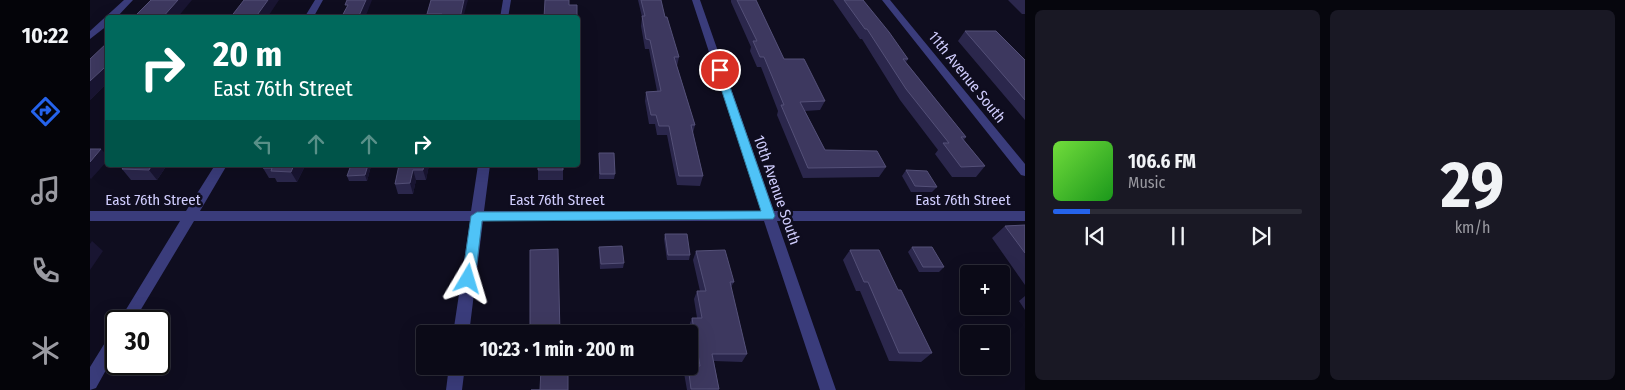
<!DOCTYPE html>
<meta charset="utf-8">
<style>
:root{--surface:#0b0a17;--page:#191824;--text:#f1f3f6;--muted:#9a9aa1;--line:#2b2b36;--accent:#2563eb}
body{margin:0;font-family:"Fira Sans Condensed",sans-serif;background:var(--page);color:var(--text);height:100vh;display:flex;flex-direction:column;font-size:19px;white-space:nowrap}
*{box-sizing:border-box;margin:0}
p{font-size:16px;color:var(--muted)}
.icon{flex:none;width:28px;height:28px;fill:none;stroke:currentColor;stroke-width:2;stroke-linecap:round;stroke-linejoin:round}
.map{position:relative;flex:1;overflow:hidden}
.panel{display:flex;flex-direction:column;gap:10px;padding:10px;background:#06060d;width:600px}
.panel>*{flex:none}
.hud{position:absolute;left:15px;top:15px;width:475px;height:152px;border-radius:5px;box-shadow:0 5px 20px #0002,0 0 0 1px var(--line);background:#00695c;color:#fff;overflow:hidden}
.tools{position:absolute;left:870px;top:265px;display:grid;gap:10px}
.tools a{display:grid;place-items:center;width:50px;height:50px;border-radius:5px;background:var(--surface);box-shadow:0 5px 20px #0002,0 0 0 1px var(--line);font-size:25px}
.speed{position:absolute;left:15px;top:310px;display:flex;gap:10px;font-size:25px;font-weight:700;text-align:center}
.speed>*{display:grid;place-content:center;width:65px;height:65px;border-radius:50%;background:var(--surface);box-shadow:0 5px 20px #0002,0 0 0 1px var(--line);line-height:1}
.speed .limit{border:2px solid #111;border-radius:8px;background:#fff;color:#111}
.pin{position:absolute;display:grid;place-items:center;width:42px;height:42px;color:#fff;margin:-21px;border:2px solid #fff;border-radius:50%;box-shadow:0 1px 5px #0007}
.me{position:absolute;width:55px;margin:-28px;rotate:7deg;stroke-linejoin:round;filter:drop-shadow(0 0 4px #0008)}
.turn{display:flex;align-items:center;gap:18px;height:105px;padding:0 25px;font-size:22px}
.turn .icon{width:65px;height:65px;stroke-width:2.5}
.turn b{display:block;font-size:35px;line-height:42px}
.lanes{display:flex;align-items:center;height:48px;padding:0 25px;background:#0003;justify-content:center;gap:25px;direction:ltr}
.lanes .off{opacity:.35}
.panel .tile{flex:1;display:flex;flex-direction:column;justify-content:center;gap:8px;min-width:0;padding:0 18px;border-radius:8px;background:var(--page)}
.panel .dial{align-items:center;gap:0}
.dial b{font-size:65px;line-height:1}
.song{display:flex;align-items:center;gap:15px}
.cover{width:60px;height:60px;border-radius:8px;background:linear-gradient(135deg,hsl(100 70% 55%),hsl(120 70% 35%))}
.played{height:5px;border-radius:2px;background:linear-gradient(90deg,var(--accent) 15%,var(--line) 15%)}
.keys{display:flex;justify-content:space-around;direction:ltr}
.panel .tiles{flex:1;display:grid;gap:10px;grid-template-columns:repeat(2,1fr)}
.trip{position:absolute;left:326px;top:325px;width:282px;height:50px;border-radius:5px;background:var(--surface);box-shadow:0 5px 20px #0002,0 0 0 1px var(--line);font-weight:700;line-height:50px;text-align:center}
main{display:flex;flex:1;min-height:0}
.tab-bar{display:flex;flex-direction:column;width:90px;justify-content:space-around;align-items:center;background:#040409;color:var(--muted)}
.tab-bar .icon{width:35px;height:35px}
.tab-bar .active{color:var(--accent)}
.tab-bar b{font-size:22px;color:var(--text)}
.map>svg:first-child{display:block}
</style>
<main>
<nav class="tab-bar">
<b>10:22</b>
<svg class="icon active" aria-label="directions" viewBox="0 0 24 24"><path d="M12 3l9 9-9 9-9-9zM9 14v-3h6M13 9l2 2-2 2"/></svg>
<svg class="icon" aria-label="music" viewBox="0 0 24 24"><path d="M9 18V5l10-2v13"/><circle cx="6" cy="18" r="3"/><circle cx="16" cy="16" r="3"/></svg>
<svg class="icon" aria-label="phone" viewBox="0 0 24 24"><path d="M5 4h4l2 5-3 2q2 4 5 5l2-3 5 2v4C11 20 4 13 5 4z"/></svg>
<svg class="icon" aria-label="climate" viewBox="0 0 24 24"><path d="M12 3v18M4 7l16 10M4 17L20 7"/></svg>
</nav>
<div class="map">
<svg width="935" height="390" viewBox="0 0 935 390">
<rect width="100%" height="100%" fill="#0f0d1f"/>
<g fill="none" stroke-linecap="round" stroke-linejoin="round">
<!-- minor -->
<path fill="#3a3c7b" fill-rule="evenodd" d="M34 0H43L26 18H18V25L0 39V31Z
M225 0H233L223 18H214Z
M413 0H421L418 18H410Z
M602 0H610L684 211H935V221H687L746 390H730L674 221H393L379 334H363L380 221H104L44 321H29L90 221H0V211H96L125 165H137L110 211H381L388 165H400L394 211H671Z
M792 0H800L935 164V176L931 175Z
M26 331V352L6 388 0 390V367L21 333Z
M359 366H375L372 390H356Z"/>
</g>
<!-- wall -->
<path fill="#2b274c" d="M341 0 373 18H337V14Z
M548 0H571L575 17 589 57 587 66 605 125 603 133 613 176 610 186 587 185 577 135H567L565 124H559L555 101 556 92 567 91 559 49H555L551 26 552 17Z
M641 0H666L694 59 735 101 730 110 715 111 735 150 796 167 789 177 713 178 687 115 688 111 671 67H667L660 51 661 47 641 2Z
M743 0H773L818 59 816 62 876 137 874 140 895 166 886 177H862L845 154 848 150 810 100 772 39H770Z
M918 0H935V14H932Z
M875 31 935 60V120L868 41Z
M18 42V82L0 100Z
M509 153 525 174 524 179H509Z
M35 165H77L67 180H41L32 169Z
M309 165H339L336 180H326L323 194H308L305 184Z
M448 165H473V180H448Z
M281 166 277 181H259L257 176Z
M173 168H214L207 182H187L185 178H179Z
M816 170 847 187 842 192H821L812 176Z
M935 225V285L902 238 915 226Z
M575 234 600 255 599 260H577L574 239Z
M509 247 534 263 533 268 510 269 509 252Z
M822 247 854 267 849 272H829L818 252Z
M440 250 470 334H440Z
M760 250 808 290 842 353 831 362 799 361 770 291H766L753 260Z
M606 251 644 282 641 287 657 354 652 362 624 361 629 389V390H597L594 373 597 366H605L599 326 602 318H607L604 299 607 291H610L603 260Z
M935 296V310L929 301Z
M472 366H502V367L472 368Z"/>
<!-- shaded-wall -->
<path fill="#191532" d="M88 0H102L87 18H72Z
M178 0H189L177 18H165Z
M276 0H282L275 18H268Z
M374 0H378L373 18H370Z
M14 68 18 73V82L0 100V81Z
M11 149 18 156V160L1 179 0 178V162Z
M62 165H77L67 180 59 170Z
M204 165H212L214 168 207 182 201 172Z
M278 165H281V166L277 181 275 175Z
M334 165H339L336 180 333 170Z
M323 170 326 180 323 194 320 183Z
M2 241 13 251 0 270V244Z"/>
<!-- building -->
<path fill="#3d385f" stroke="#545078" d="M61 0H88L72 18H43Z
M154 0H178L165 18H140Z
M257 0H276L268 18H251L258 5H255Z
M341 0H374L370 18H351L352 14H337Z
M455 0H479V5H487V18H454Z
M551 0H571L575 17H577L589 57H584L605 125H601L613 176H589L579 126H569L566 115H561L556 92 571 91 560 40 556 39 552 16H555Z
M647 0H666L694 59H714L735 101 710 102 735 150 787 151 796 167 718 168 691 105H694L674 57H670L663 41H667Z
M754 0H773L799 32 818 59H813L876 137H871L895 166 871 167 853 143H859L816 89 777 29H775Z
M875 31H906L935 60V100Z
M18 42V68H14L0 81V59Z
M0 149H11L0 162Z
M509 153H524L525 174H510Z
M35 165H62L59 170 32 169Z
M174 165H204L201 172 181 171 182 168H173Z
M261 165H278L275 175 257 176Z
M309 165H334L333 170H323L320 183 305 184Z
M448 165H473V170H448Z
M816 170 837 171 847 187 825 186Z
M935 225V253L915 226Z
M575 234H597L600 255H578Z
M532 246 534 263 511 264 509 247Z
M822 247H842L854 267H833Z
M468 249 470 334H452L451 329H440V250Z
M635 250 644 282H640L657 354H622L629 389H601L598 366H610L602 318H612L607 291H616L606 251Z
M760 250H789L808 290H811L842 353H809L778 282H774Z
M471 326H501V334H472Z
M451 368H478V390H441H450Z"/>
<!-- route -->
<path fill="#4fc3f7" stroke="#337fa1" d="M626 68 634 70 685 216 683 219 392 221 385 279 383 283H374L372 279 381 216 387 212 671 211 625 70Z"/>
<g text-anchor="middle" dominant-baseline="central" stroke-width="5" stroke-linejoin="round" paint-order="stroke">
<!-- street labels -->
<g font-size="15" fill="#d0cdfd" stroke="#0f0d1f">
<text transform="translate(877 77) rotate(51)">11th Avenue South</text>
<text transform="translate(687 190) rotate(71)">10th Avenue South</text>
<text x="63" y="200">East 76th Street</text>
<text x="467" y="200">East 76th Street</text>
<text x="873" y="200">East 76th Street</text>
</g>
</g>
</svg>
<div class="tools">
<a>+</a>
<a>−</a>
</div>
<div class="speed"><div class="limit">30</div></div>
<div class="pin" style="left:630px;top:70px;background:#d93025"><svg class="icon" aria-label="arrive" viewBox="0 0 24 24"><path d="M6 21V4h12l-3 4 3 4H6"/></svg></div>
<svg class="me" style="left:378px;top:279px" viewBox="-20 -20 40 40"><path d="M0-17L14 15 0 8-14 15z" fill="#4fc3f7" stroke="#fff" stroke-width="4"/></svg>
<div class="trip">10:23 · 1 min · 200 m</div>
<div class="hud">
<div class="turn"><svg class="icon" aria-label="right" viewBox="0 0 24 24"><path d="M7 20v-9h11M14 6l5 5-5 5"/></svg><div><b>20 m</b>East 76th Street</div></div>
<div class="lanes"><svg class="icon off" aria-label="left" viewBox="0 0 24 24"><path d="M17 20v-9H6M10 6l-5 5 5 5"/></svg><svg class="icon off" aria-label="ahead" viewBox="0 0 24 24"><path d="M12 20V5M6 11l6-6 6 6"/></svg><svg class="icon off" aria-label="ahead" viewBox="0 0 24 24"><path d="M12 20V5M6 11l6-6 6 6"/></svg><svg class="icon" aria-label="right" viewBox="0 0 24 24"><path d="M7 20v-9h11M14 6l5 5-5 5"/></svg></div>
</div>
</div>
<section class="panel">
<div class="tiles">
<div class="tile">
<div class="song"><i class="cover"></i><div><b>106.6 FM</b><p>Music</p></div></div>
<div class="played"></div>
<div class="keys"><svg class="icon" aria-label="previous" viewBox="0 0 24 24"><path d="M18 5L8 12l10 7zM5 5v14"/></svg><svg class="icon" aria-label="pause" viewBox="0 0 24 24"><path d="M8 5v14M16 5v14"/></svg><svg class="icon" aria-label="next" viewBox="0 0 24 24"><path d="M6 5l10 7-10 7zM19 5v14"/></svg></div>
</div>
<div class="tile dial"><b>29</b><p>km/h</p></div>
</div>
</section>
</main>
